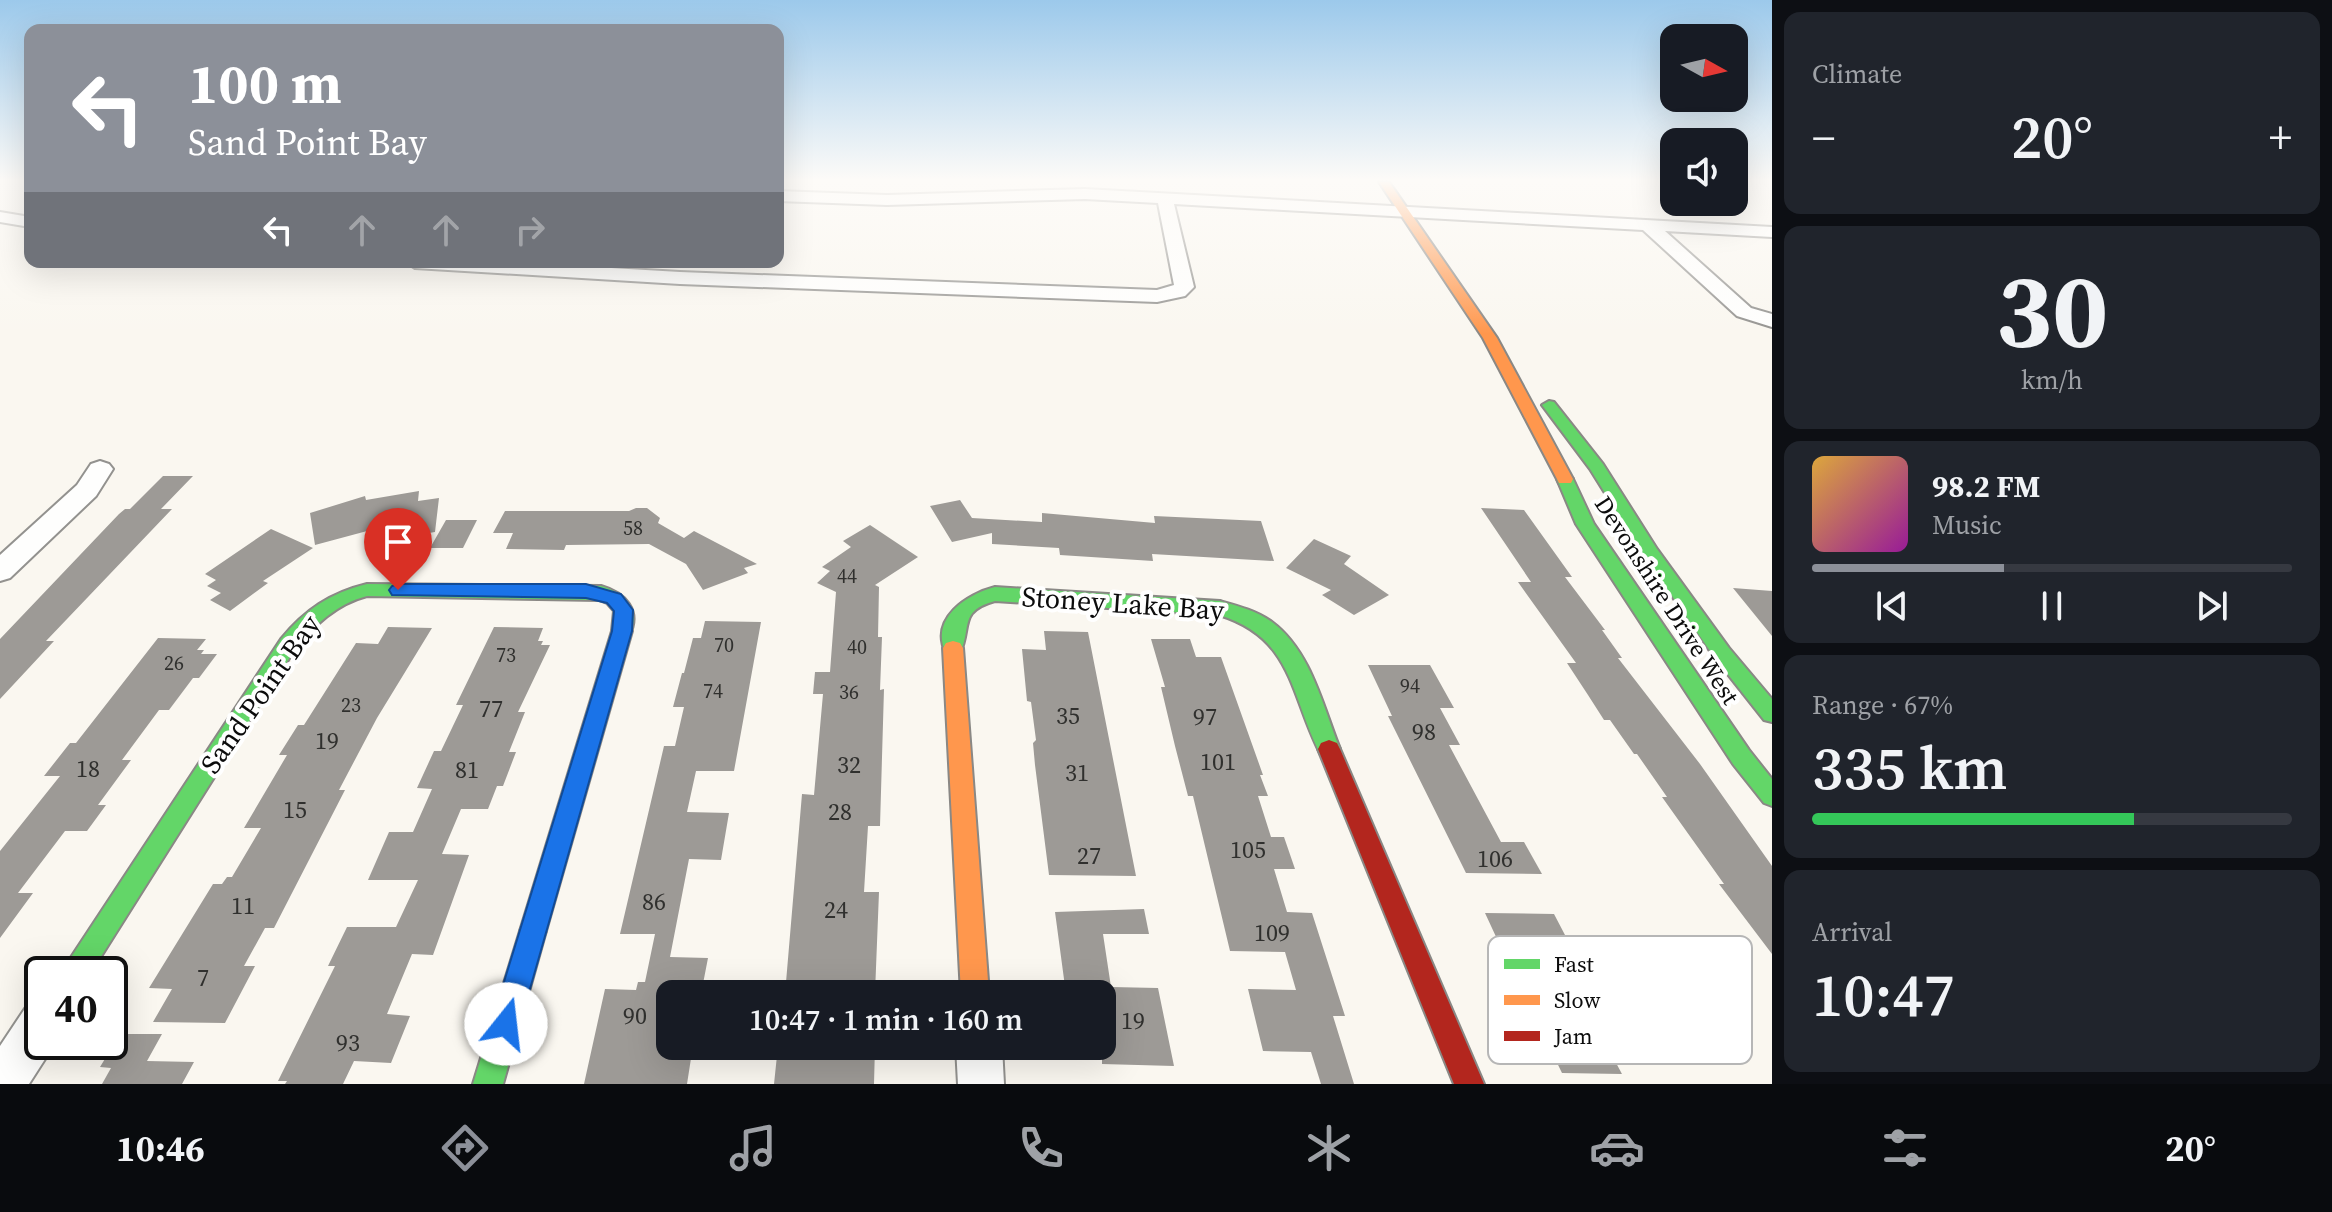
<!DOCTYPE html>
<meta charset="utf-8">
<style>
:root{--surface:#171b24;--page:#20242c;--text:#f1f3f6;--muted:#9ea1a6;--line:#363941;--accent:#8c9099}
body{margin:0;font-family:"Source Serif 4",serif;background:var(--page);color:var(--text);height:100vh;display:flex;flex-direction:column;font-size:30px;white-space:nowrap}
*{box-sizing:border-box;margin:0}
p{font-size:26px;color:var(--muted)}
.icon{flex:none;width:44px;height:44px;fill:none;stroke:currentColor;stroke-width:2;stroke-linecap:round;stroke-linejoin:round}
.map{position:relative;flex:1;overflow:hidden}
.panel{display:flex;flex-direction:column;gap:12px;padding:12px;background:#0d0f14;width:560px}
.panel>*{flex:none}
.hud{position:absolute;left:24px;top:24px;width:760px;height:244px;border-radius:16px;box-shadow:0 8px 32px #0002;background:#8c9099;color:#fff;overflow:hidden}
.needle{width:52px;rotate:98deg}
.tools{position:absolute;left:1660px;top:24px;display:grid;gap:16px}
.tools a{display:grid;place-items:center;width:88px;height:88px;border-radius:16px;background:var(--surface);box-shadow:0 8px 32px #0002;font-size:40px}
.speed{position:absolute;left:24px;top:956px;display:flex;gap:16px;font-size:40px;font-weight:700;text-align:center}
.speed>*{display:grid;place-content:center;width:104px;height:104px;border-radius:50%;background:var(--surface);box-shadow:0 8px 32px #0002;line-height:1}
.speed .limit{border:4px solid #111;border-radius:12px;background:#fff;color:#111}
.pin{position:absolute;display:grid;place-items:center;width:68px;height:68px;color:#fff;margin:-82px -34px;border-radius:50% 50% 50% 0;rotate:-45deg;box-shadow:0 0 8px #0007}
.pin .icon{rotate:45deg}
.me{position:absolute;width:88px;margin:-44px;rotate:16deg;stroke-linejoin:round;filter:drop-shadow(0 0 6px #0008)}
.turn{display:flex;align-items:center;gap:28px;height:168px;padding:0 32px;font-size:36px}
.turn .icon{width:104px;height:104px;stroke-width:2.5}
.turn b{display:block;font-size:56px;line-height:68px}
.lanes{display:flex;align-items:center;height:76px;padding:0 32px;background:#0003;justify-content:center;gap:40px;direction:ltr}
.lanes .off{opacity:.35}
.big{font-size:60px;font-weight:600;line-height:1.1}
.panel .tile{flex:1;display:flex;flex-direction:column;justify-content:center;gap:12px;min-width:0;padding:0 28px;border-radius:16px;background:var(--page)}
.panel .dial{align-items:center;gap:0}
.dial b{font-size:104px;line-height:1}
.song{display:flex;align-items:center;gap:24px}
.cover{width:96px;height:96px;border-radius:12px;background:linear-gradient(135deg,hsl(40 70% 55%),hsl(300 70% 35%))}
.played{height:8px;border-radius:4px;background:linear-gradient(90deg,var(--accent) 40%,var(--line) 40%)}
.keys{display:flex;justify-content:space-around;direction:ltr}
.heat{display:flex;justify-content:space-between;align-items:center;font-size:44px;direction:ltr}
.charge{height:12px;border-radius:6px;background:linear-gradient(90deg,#34c759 67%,var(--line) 0)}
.trip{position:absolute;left:656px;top:980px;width:460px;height:80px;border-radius:16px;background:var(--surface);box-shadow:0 8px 32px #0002;font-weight:600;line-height:80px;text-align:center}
.tabs{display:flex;height:128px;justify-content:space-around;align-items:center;background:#090b0e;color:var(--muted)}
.tabs .icon{width:56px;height:56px}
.tabs .selected{color:var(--accent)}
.tabs b{font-size:36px;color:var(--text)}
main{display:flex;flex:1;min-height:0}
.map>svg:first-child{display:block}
</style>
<main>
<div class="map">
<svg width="1772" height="1084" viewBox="0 0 1772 1084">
<rect width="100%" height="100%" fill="#faf7f0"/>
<!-- building -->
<path fill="#9d9a96" d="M163 476H193L161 509H172L46 641H54L0 699V639L119 514 125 509H130Z
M419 491 418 501 439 498 435 532 379 541 382 527 315 545 310 513 365 496 366 500Z
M960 500 972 518 1042 522V513L1155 523 1154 516 1261 521 1274 561 1152 554 1153 561 1060 555 1059 548 992 544V533L952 542 930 506Z
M636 508H647L660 518 658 523 684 538 694 531 757 564 744 568 748 573 703 590 686 564 649 544 566 545 564 550 506 549 513 533H493L505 511H629Z
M1481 508 1524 510 1572 577H1565L1605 630H1602L1622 658H1618L1700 764 1772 866V954L1719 884H1724L1662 797H1667L1637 754H1634L1610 720H1604L1588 695 1567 663H1576L1518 582H1531Z
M446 520H477L463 548H430Z
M870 525 918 557 875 585 879 587 878 637H882L880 690 884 689 880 826H868L864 892H879L875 993 785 994 802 794 814 795 823 694H813L815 672H830L836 592 817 583 830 571 822 567 851 547 843 541Z
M271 529 313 548 263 581 268 583 230 611 210 600 221 593 207 586 216 580 205 574Z
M1314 539 1351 556 1344 564 1389 595 1354 615 1322 595 1331 590 1286 568Z
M1733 588 1772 591V636Z
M705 621 761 622 734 771H696L687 812 729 813 721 860 689 859 670 957 708 958 701 994H670V1052H692L687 1084H584L605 989 636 990 638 982H645L655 934H620L664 746H675L684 707H673L682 673H684L693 638H701Z
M388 627 432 628 377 718 339 790H345L274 928H265L244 966H255L225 1023 153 1022 172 989 149 988 213 884H222L227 877H232L261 828H244L287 755H279L298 725H304L356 643 378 644Z
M494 627 543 628 538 641H543L541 645H550L518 712H525L509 752H516L503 786H497L488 809H461L442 854 469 855 433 955 412 954 387 1014 410 1016 391 1063 354 1061 343 1084H285L287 1081H278L335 966H328L347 927H396L418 880H368L389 832H413L432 789 417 788 434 751H441L463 705H456Z
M1044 631 1088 632 1136 876 1049 875 1035 765 1033 743 1036 740 1031 702 1027 701 1022 649 1046 650Z
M158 638 206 639 197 650H204L201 654H217L199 678H193L169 710H159L122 760H131L98 805H106L87 831H65L18 893H33L0 938V851L60 776H44L70 743H76Z
M1151 639H1190L1196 657H1221L1263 775H1260L1268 796H1258L1271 837H1284L1295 869H1274L1287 912 1312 913 1345 1016H1333L1354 1084H1321L1311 1052 1263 1051 1248 989 1296 990 1285 952 1230 951 1193 796H1188L1175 746 1161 687H1165Z
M1368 665H1430L1454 708H1440L1460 745H1449L1501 842H1524L1542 874 1466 873 1388 716H1392Z
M1144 909 1149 934H1103L1111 987 1158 988 1174 1066 1102 1064V994H1066L1055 912Z
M1485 913 1554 914 1576 956 1504 954Z
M1523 993 1579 994 1622 1074 1562 1073Z
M120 1034H162L147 1061 194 1062 182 1084H102L111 1068 100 1067Z
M778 1046H875L874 1084H774Z"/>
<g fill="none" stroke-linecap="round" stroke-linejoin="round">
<defs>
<path id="street" d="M1085 189 1772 227V237L1665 231 1751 308 1772 314V327L1737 316 1643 230 1174 204 1194 287 1185 296 1157 302 680 284 415 268 406 262H507L680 272 1157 290 1174 285 1158 203 1085 199 887 205 778 201V191L887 195Z
M0 212 30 217V227L0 222Z
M100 461 109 464 113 469 96 496 10 578 0 581V555L77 485 91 464Z
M42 1001V1042H56L29 1084H0V1046L26 1007Z
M956 1046H1002L1004 1084H958Z"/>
<path id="fast" d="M1549 401 1554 402 1603 464 1657 549 1729 648 1772 699V722L1764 720 1715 658 1645 557 1590 469 1542 405Z
M1565 474 1573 479 1594 524 1749 750 1772 779V806L1764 803 1733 764 1576 524 1557 479Z
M367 584 601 586C625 593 642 610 629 636H615L612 631 614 611 607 603 599 600 367 596C336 604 315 625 295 649L90 974H60L281 639C305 610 330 593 367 584Z
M995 587 1220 601C1238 606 1257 611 1272 622 1311 651 1323 707 1340 749L1337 755 1329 758 1321 755C1290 696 1294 638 1219 615L995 601C958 611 972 628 960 653H946C929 619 967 594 995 587Z
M533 918 542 922 546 931 503 1084H473L520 931 524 922Z"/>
<path id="slow" d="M1379 182H1389L1497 338 1573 479 1571 483H1559L1557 479 1483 338Z
M953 641 960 643 963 648 989 994H961L943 648 946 643Z"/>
<path id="jam" d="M622 624 629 626 632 631 546 931 542 940 533 944 524 940 520 931 612 631 615 626Z
M1329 740 1337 743 1340 749 1484 1084H1454L1318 749 1321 743Z"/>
</defs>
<!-- street casing -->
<use href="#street" stroke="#93928f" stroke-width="4"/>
<!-- fast casing -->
<use href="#fast" stroke="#8a8885" stroke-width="4"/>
<!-- slow casing -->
<use href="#slow" stroke="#8a8885" stroke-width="4"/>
<!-- jam casing -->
<use href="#jam" stroke="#8a8885" stroke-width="4"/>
<!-- street -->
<use href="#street" fill="#fefefd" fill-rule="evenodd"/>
<!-- fast -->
<use href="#fast" fill="#63d668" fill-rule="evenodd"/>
<!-- slow -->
<use href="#slow" fill="#ff974d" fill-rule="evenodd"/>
<!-- jam -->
<use href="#jam" fill="#b3261e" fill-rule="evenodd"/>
</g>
<!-- sky -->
<linearGradient id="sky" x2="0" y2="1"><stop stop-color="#9cc9eb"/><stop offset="0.54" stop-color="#fdfbf8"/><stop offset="1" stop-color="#fdfbf8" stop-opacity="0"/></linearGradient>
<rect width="1772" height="334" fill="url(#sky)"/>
<!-- route -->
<path fill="#1a73e8" stroke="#114b97" stroke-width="2" d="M398 584H586L621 594 633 610 632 631 520 1024 516 1034 506 1038 495 1034 491 1024 612 631 614 611 607 603 586 598 392 595 389 590 392 586Z"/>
<g text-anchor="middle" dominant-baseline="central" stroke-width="8" stroke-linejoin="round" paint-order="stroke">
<!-- number labels -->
<g font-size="20" fill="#30302e">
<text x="633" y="528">58</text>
<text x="847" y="576">44</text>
<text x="724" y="645">70</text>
<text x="857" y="647">40</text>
<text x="506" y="655">73</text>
<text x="174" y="663">26</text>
<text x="1410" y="686">94</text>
<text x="713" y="691">74</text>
<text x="849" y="692">36</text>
<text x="351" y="705">23</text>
</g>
<!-- street labels -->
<g font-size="24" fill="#0c0c0c" stroke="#fff">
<text transform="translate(1667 600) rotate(57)">Devonshire Drive West</text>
</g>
<!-- near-number labels -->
<g font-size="24" fill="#30302e">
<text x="491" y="708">77</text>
<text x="1068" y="715">35</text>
<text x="1205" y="716">97</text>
<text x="1424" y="731">98</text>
<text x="327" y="740">19</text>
<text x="1218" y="761">101</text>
<text x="849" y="764">32</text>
<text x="88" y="768">18</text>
<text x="467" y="769">81</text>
<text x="1077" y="772">31</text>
<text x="295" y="809">15</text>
<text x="840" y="811">28</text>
<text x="1248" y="849">105</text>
<text x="1089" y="855">27</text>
<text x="1495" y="858">106</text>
<text x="654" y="901">86</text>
<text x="243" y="905">11</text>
<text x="836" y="909">24</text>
<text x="1272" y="932">109</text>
<text x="203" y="977">7</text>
<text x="635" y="1015">90</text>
<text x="1133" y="1020">19</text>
<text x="348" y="1042">93</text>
</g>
<!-- near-street labels -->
<g font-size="28" fill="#0c0c0c" stroke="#fff">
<text transform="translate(1123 603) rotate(4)">Stoney Lake Bay</text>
<text transform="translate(260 694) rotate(-55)">Sand Point Bay</text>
</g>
</g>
<!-- legend -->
<rect x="1488" y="936" width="264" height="128" rx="12" fill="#fff" stroke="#b6b6b6" stroke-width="2"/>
<rect x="1504" y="959" width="36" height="10" fill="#63d668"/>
<rect x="1504" y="995" width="36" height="10" fill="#ff974d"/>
<rect x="1504" y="1031" width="36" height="10" fill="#b3261e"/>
<g font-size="22" fill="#0c0c0c">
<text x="1554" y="972">Fast</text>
<text x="1554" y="1008">Slow</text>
<text x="1554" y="1044">Jam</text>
</g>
</svg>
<div class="tools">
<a><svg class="needle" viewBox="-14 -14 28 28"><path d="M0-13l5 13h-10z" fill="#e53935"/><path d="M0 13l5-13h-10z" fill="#9ea1a6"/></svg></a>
<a><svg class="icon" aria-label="sound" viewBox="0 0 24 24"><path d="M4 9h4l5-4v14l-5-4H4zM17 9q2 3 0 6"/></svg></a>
</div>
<div class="speed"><div class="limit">40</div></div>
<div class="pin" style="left:398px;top:590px;background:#d93025"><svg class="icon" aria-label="arrive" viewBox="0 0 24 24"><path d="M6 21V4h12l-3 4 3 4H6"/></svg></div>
<svg class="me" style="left:506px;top:1024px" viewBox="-20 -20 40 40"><circle r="19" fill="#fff"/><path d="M0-13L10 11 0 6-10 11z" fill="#1a73e8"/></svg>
<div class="trip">10:47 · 1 min · 160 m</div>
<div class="hud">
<div class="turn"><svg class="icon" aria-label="left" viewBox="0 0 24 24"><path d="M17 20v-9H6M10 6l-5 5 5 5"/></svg><div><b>100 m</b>Sand Point Bay</div></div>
<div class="lanes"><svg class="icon" aria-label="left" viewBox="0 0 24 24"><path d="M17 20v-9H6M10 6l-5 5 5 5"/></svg><svg class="icon off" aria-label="ahead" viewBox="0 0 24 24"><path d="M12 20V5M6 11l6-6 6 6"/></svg><svg class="icon off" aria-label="ahead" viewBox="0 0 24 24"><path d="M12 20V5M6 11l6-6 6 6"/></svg><svg class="icon off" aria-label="right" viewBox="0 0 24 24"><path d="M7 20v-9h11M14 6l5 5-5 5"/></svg></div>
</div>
</div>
<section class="panel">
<div class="tile"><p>Climate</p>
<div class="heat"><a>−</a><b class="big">20°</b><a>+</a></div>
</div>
<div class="tile dial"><b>30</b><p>km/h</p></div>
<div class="tile">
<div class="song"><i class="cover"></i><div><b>98.2 FM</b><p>Music</p></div></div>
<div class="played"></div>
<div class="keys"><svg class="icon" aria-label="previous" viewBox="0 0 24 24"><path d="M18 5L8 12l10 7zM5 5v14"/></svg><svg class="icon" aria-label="pause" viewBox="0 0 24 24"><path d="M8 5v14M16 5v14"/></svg><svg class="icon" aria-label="next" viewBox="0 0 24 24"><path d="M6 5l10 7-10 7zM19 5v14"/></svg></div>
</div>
<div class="tile"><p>Range · 67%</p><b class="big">335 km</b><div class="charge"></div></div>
<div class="tile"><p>Arrival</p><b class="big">10:47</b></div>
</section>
</main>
<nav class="tabs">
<b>10:46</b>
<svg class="icon selected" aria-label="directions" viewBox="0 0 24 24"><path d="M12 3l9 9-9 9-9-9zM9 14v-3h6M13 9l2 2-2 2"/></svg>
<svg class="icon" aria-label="music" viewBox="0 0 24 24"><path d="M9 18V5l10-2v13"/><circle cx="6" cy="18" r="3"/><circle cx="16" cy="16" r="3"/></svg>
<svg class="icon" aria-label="phone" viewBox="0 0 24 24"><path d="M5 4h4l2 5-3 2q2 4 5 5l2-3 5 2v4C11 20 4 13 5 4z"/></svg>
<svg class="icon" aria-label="climate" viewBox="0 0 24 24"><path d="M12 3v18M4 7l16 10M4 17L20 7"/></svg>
<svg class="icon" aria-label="car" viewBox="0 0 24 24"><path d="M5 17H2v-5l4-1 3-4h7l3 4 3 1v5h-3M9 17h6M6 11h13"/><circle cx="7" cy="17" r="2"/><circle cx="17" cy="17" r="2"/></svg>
<svg class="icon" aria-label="filters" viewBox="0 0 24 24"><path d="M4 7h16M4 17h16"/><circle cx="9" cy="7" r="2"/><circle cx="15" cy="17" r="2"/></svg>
<b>20°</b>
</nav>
